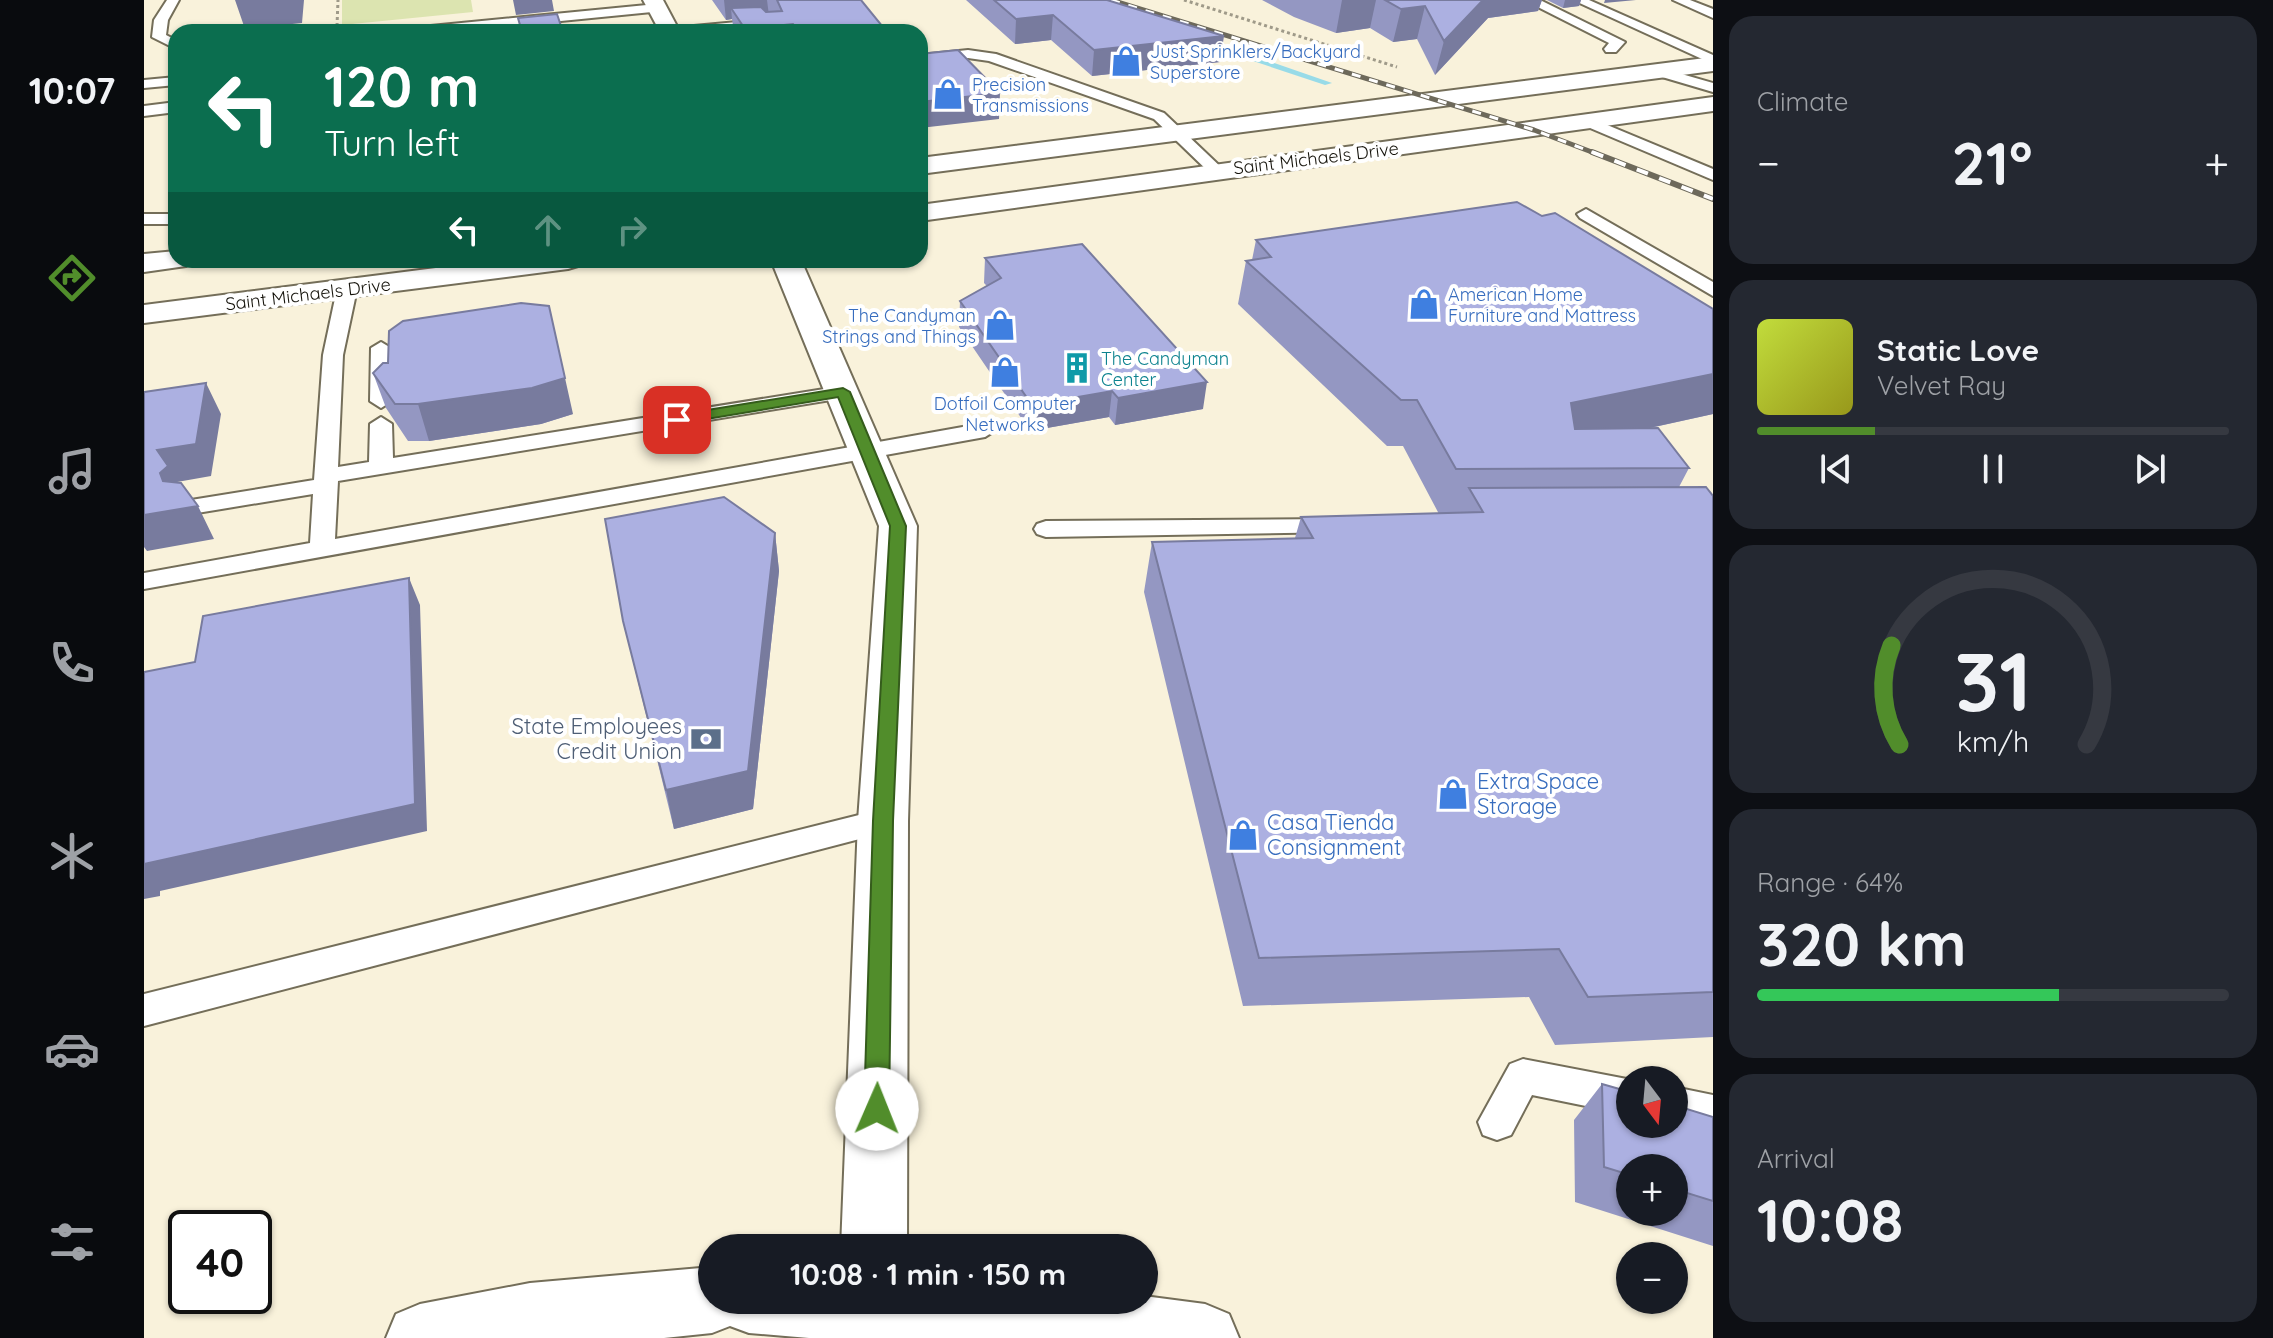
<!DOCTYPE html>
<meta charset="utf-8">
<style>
:root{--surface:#171b24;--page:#242831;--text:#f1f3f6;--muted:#9ea1a6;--line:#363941;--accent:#518d2b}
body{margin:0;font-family:Quicksand,sans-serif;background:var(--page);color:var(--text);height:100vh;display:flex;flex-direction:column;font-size:30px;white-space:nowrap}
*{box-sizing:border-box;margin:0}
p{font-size:26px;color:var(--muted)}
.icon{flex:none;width:44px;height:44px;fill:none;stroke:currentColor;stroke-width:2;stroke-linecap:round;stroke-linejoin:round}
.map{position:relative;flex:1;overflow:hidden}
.side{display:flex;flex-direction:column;gap:16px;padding:16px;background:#0d0f14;width:560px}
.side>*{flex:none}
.top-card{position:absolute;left:24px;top:24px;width:760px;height:244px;border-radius:24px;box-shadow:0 2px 6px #0004;background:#0b6e4f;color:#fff;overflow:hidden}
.needle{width:52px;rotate:164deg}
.fabs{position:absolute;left:1472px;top:1066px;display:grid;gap:16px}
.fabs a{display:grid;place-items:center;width:72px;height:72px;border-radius:50%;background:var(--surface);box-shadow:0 2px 6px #0004;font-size:40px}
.speed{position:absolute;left:24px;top:1210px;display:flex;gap:16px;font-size:40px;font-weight:700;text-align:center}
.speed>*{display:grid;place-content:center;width:104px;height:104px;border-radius:50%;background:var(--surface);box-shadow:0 2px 6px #0004;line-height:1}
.speed .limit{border:4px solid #111;border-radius:12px;background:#fff;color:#111}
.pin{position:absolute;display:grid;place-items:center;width:68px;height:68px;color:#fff;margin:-34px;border-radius:16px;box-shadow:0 4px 12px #0006}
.me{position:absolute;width:88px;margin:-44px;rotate:1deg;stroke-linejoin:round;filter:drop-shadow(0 0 6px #0008)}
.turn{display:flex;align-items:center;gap:28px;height:168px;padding:0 24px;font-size:36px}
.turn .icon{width:104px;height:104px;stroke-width:2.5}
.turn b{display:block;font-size:56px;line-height:68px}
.lanes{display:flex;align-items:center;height:76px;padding:0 24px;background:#0003;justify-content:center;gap:40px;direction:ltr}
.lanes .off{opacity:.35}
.big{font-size:60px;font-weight:700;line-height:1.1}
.side .widget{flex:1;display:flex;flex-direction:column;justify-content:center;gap:12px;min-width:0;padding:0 28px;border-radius:24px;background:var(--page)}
.side .dial{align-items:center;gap:0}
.dial svg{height:208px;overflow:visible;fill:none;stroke:var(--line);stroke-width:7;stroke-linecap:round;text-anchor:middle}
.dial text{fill:var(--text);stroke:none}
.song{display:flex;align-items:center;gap:24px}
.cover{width:96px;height:96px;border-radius:12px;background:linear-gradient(135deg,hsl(70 70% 55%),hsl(60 70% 35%))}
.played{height:8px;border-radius:4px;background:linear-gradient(90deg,var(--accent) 25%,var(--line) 25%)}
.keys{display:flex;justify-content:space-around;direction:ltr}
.heat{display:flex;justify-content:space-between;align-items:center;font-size:44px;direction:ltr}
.charge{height:12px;border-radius:6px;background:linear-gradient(90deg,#34c759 64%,var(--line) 0)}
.trip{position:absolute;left:554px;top:1234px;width:460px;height:80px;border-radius:40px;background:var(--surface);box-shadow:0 2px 6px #0004;font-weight:700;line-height:80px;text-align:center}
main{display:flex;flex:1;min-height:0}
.tabs{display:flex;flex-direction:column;width:144px;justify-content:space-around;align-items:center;background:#090b0e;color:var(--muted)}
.tabs .icon{width:56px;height:56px}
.tabs .current{color:var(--accent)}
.tabs b{font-size:36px;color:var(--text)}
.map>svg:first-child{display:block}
</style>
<main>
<nav class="tabs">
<b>10:07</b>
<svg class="icon current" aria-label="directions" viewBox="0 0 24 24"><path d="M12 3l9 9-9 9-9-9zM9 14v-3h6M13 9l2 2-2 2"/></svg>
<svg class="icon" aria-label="music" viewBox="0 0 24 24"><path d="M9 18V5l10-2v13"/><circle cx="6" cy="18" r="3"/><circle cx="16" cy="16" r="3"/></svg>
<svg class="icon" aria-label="phone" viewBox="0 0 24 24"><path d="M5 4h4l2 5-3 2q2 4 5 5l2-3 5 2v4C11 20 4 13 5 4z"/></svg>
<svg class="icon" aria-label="climate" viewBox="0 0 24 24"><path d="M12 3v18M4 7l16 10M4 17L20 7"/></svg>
<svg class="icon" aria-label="car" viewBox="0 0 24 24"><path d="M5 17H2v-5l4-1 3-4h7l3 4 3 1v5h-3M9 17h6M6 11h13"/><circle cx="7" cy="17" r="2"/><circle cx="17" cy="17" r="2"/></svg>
<svg class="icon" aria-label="filters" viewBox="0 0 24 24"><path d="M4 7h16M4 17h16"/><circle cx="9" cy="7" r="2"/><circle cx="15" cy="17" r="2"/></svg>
</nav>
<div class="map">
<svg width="1569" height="1338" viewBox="0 0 1569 1338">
<rect width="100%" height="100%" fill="#f9f2db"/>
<!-- green -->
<path fill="#dce4b0" d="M198 0H327L329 12 198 25Z"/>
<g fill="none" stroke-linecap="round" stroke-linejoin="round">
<!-- stream -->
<path fill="#98dbe8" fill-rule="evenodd" d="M1058 40H1064L1188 83 1181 85 1058 44Z"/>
<defs>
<path id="lane" d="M23 0H35L24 20 22 35 32 40V49L8 37 10 20Z
M1380 0H1396L1481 42 1472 52H1462L1460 49 1465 43Z
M1429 0H1445L1569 55V64Z
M1529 0H1546L1569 9V18Z
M513 4 519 8 518 11 307 32H259L266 28Z
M625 19 630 20 638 32H624L621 27 521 32 528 28Z
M824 50 852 54 1020 113 1081 171 1073 176 1067 174 1010 119 845 61 824 58 776 63V55Z
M1513 67 1569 83V92L1508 74V68Z
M32 77V85L0 88V80Z
M32 102V112L0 116V106Z
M1444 117 1569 169V180L1439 125 1436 122Z
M1442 209 1569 282V296L1436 218 1433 214Z
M0 214H32V224H0Z
M203 283 213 289 199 355 194 467 225 462 226 424 237 417 248 424 249 458 699 386 710 392 699 398 194 481 191 539 841 423 852 430 841 437 0 589V573L166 543 169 494 47 514 38 512 35 507 38 502 47 500 170 480 179 355 193 289Z
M237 342 247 348 248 401 237 408 226 401 227 348Z
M1192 519 1201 522 1204 527 1201 532 902 537 893 534 890 529 893 524 902 521Z
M739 809 750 812 755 821 750 830 0 1026V994Z
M1379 1059 1488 1080 1486 1115 1388 1095 1367 1135 1353 1140 1339 1135 1334 1122 1366 1064Z
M1530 1087 1569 1095V1131L1530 1123Z"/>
<path id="secondary" d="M499 0H519L536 32H516Z
M627 260H657L773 526 764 821 763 1248H697L714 821 735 526Z
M568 1267V1300H1000V1296L1061 1304 1085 1314 1095 1338H665L605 1333 586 1326 568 1333 520 1338H242L252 1314 276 1304 386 1283Z"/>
<path id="primary" d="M1569 57V71L776 174V158Z
M1569 97V111L776 221V205Z
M32 251V260H47L42 266 0 272V254Z
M355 260H439L434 266 424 269 0 323V305Z"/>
</defs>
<!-- lane casing -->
<use href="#lane" stroke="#746e59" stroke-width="4"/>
<!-- secondary casing -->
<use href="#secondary" stroke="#746e59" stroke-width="4"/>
<!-- primary casing -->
<use href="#primary" stroke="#746e59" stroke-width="4"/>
<!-- path -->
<path stroke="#9f9a89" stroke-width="3" stroke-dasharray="3 3" stroke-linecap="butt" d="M1040 0 1253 67
M193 26 194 0"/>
<!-- lane -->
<use href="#lane" fill="#fff" fill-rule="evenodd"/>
<!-- secondary -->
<use href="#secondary" fill="#fff" fill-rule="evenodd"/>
<!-- primary -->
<use href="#primary" fill="#fff" fill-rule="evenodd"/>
<defs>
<path id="rail-far1" d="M967 0 1390 130 1453 154"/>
<path id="rail" d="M1448 152 1569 199"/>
</defs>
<!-- rail-far1 casing -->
<use href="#rail-far1" stroke="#6d695b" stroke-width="5"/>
<!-- rail casing -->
<use href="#rail" stroke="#6d695b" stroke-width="6"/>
<!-- rail-far1 -->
<use href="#rail-far1" stroke="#fff" stroke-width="3" stroke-dasharray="9" stroke-linecap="butt"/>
<!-- rail -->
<use href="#rail" stroke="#fff" stroke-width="4" stroke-dasharray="12" stroke-linecap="butt"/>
</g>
<!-- wall -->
<path fill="#9497c2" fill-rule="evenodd" d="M568 0H717L743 32H590L588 19 582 20Z
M822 0H963L1076 62 948 76 907 40 871 44Z
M1118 0H1398L1394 11 1344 18 1291 75 1273 39 1249 42 1226 28 1192 33 1150 17Z
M1403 0H1437L1435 6 1419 8Z
M1112 240 1569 309V414L1506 428 1545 468 1535 487 1569 496V1037L1411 1045 1385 997 1099 1006 1000 592 1008 542 1151 538 1157 517 1295 514 1259 446H1243L1094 304 1102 261 1108 260Z
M841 258 1059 409 971 425 965 417 886 431 815 327 816 301 843 286 840 283Z
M229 373 429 414 397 424 285 441H264L242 408Z
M631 533 635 571 609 809 530 829 479 621Z
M1458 1084 1569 1117V1246L1431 1202 1430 1120ZM1486 1168H1530V1212H1486Z"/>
<!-- shaded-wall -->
<path fill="#787b9e" d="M91 0H160L158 23 101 29Z
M369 0H408L410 11 372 15Z
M580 0H623L625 16 587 8 588 19 582 20Z
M1198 0H1232L1226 28 1192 33Z
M1339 0H1398L1394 11 1344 18 1291 75 1300 41Z
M1421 0H1437L1435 6 1419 8Z
M1461 0H1492L1460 3Z
M1281 6 1273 39 1249 42 1257 9Z
M909 15 907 40 871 44 872 19Z
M649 24 650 32H602L601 29Z
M1080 36 1076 62 948 76 950 50Z
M856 93 855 119 776 128V102Z
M1569 374V414L1409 449 1427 403Z
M421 378 429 414 397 424 285 441 274 404Z
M1063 382 1059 409 971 425 974 398Z
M62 383 77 414 67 476 33 482 54 506 70 539 3 551 0 547V515L19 481 16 473 13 450Z
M968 391 965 417 886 431 888 405Z
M631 533 635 571 609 809 530 829 522 790Z
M265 578 276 605 283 831 16 891V896L0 899V864Z"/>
<!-- building -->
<path fill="#acb0e1" stroke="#787b9e" stroke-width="2" d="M633 0H717L743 32H656L649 24 601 29 587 8 617 7 622 12 638 11Z
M850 0H963L1080 36 950 50 909 15 872 19Z
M1241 0H1339L1300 41 1281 6 1257 9Z
M413 14 419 32H378L374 18Z
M814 50 856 93 776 102V54Z
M1373 202 1398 216 1411 213 1569 309V374L1427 403 1431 429 1514 428 1545 468 1312 469 1273 400H1257L1102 261 1127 257 1112 240Z
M938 244 1063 382 974 398 968 391 888 405 816 301 857 278 841 258Z
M377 303 405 306 421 378 388 388 274 404H251L229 373 239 363H244L245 331 259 321Z
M62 383 52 444 13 450 24 466 16 473 19 481 37 483 54 506 0 515V392Z
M1562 487 1569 496V992L1444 997 1415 949 1115 958 1008 542 1169 538 1157 517 1339 512 1325 488Z
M580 497 631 533 604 771 522 790 479 621 461 519Z
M265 578 271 804 0 864V672L51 662 59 616Z
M1458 1084 1486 1092V1124H1530V1105L1569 1117V1201L1530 1189V1168H1486V1175L1460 1167Z"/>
<!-- route -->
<path fill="#518d2b" stroke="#355c1c" stroke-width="2" d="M699 388 706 392 762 526 749 821 745 1109 742 1117 733 1121 724 1117 720 1109 729 821 746 526 694 397 533 424 526 420 533 415Z"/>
<!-- icons -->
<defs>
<symbol id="shop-bare" viewBox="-9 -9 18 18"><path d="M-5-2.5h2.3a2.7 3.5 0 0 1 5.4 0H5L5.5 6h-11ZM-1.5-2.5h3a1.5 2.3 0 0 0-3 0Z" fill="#3f7fe0" stroke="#fff" stroke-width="2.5" paint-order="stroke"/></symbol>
<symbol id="building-bare" viewBox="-9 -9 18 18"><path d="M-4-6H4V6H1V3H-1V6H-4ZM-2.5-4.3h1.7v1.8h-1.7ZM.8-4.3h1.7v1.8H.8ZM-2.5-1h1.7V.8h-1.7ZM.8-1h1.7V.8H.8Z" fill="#0f9aa8" stroke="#fff" stroke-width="2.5" paint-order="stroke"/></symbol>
<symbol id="bank-bare" viewBox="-9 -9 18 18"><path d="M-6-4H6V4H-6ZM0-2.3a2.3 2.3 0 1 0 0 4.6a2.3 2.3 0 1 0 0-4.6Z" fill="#5c6f8a" stroke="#fff" stroke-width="2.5" paint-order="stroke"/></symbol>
</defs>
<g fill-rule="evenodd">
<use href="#shop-bare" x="960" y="39" width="44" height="44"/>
<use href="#shop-bare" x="782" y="72" width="44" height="44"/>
<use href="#shop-bare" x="1258" y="282" width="44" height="44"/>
<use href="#shop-bare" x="834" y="303" width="44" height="44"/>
<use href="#building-bare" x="911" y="346" width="44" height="44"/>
<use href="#shop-bare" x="839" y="350" width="44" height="44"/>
<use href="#bank-bare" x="540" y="717" width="44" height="44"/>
<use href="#shop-bare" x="1287" y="772" width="44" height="44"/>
<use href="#shop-bare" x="1077" y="813" width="44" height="44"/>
</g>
<g text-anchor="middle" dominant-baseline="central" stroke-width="8" stroke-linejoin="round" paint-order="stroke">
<!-- far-shop labels -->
<g font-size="18" fill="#366cbe" stroke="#fff" text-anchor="start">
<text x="1006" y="51">Just Sprinklers/Backyard<tspan x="1006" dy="21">Superstore</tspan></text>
<text x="828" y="84">Precision<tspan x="828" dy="21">Transmissions</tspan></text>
<text x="1304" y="294">American Home<tspan x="1304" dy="21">Furniture and Mattress</tspan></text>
<text x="832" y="315" text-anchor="end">The Candyman<tspan x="832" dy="21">Strings and Things</tspan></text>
<text x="861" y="403" text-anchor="middle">Dotfoil Computer<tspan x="861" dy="21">Networks</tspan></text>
</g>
<!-- far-street labels -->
<g font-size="18" fill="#14120a" stroke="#fff">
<text transform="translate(1172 158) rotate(-7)">Saint Michaels Drive</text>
<text transform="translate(164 294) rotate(-7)">Saint Michaels Drive</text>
</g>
<!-- far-culture labels -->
<g font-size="18" fill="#0d838f" stroke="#fff" text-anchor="start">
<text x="957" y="358">The Candyman<tspan x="957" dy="21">Center</tspan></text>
</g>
<!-- service labels -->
<g font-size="22" fill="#4e5e75" stroke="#fff" text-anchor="end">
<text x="538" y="726">State Employees<tspan x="538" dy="25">Credit Union</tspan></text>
</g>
<!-- shop labels -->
<g font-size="22" fill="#366cbe" stroke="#fff" text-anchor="start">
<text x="1333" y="781">Extra Space<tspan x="1333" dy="25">Storage</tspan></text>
<text x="1123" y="822">Casa Tienda<tspan x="1123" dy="25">Consignment</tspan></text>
</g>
</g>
</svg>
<div class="fabs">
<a><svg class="needle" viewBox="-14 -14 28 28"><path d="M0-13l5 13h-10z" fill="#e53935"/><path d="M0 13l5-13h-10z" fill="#9ea1a6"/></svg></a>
<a>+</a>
<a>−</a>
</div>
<div class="speed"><div class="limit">40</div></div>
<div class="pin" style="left:533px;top:420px;background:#d93025"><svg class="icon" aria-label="arrive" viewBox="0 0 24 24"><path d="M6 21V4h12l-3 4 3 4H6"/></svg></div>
<svg class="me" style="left:733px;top:1109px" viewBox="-20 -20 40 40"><circle r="19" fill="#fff"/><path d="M0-13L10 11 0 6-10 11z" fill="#518d2b"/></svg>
<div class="trip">10:08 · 1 min · 150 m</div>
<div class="top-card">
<div class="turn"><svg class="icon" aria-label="left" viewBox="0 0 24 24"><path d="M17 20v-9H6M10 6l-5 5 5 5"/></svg><div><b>120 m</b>Turn left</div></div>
<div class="lanes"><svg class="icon" aria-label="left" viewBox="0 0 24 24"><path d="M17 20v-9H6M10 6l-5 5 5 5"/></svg><svg class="icon off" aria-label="ahead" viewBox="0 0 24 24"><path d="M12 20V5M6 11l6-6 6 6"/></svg><svg class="icon off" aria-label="right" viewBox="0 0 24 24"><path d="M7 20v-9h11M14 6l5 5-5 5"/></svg></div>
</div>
</div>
<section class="side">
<div class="widget"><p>Climate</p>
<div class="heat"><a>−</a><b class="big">21°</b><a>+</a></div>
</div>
<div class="widget">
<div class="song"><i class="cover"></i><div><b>Static Love</b><p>Velvet Ray</p></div></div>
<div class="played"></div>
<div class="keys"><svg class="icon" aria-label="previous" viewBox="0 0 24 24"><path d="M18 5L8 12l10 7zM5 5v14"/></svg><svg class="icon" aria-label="pause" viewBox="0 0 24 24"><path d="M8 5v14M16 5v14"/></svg><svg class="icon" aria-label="next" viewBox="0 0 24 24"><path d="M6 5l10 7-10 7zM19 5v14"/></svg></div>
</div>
<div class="widget dial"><svg viewBox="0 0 100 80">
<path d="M14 69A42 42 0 1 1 86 69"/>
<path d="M14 69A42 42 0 0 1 11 31" stroke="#518d2b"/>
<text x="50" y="56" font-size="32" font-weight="700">31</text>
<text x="50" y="72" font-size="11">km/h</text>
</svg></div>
<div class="widget"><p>Range · 64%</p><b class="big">320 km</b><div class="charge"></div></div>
<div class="widget"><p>Arrival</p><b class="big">10:08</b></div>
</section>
</main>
